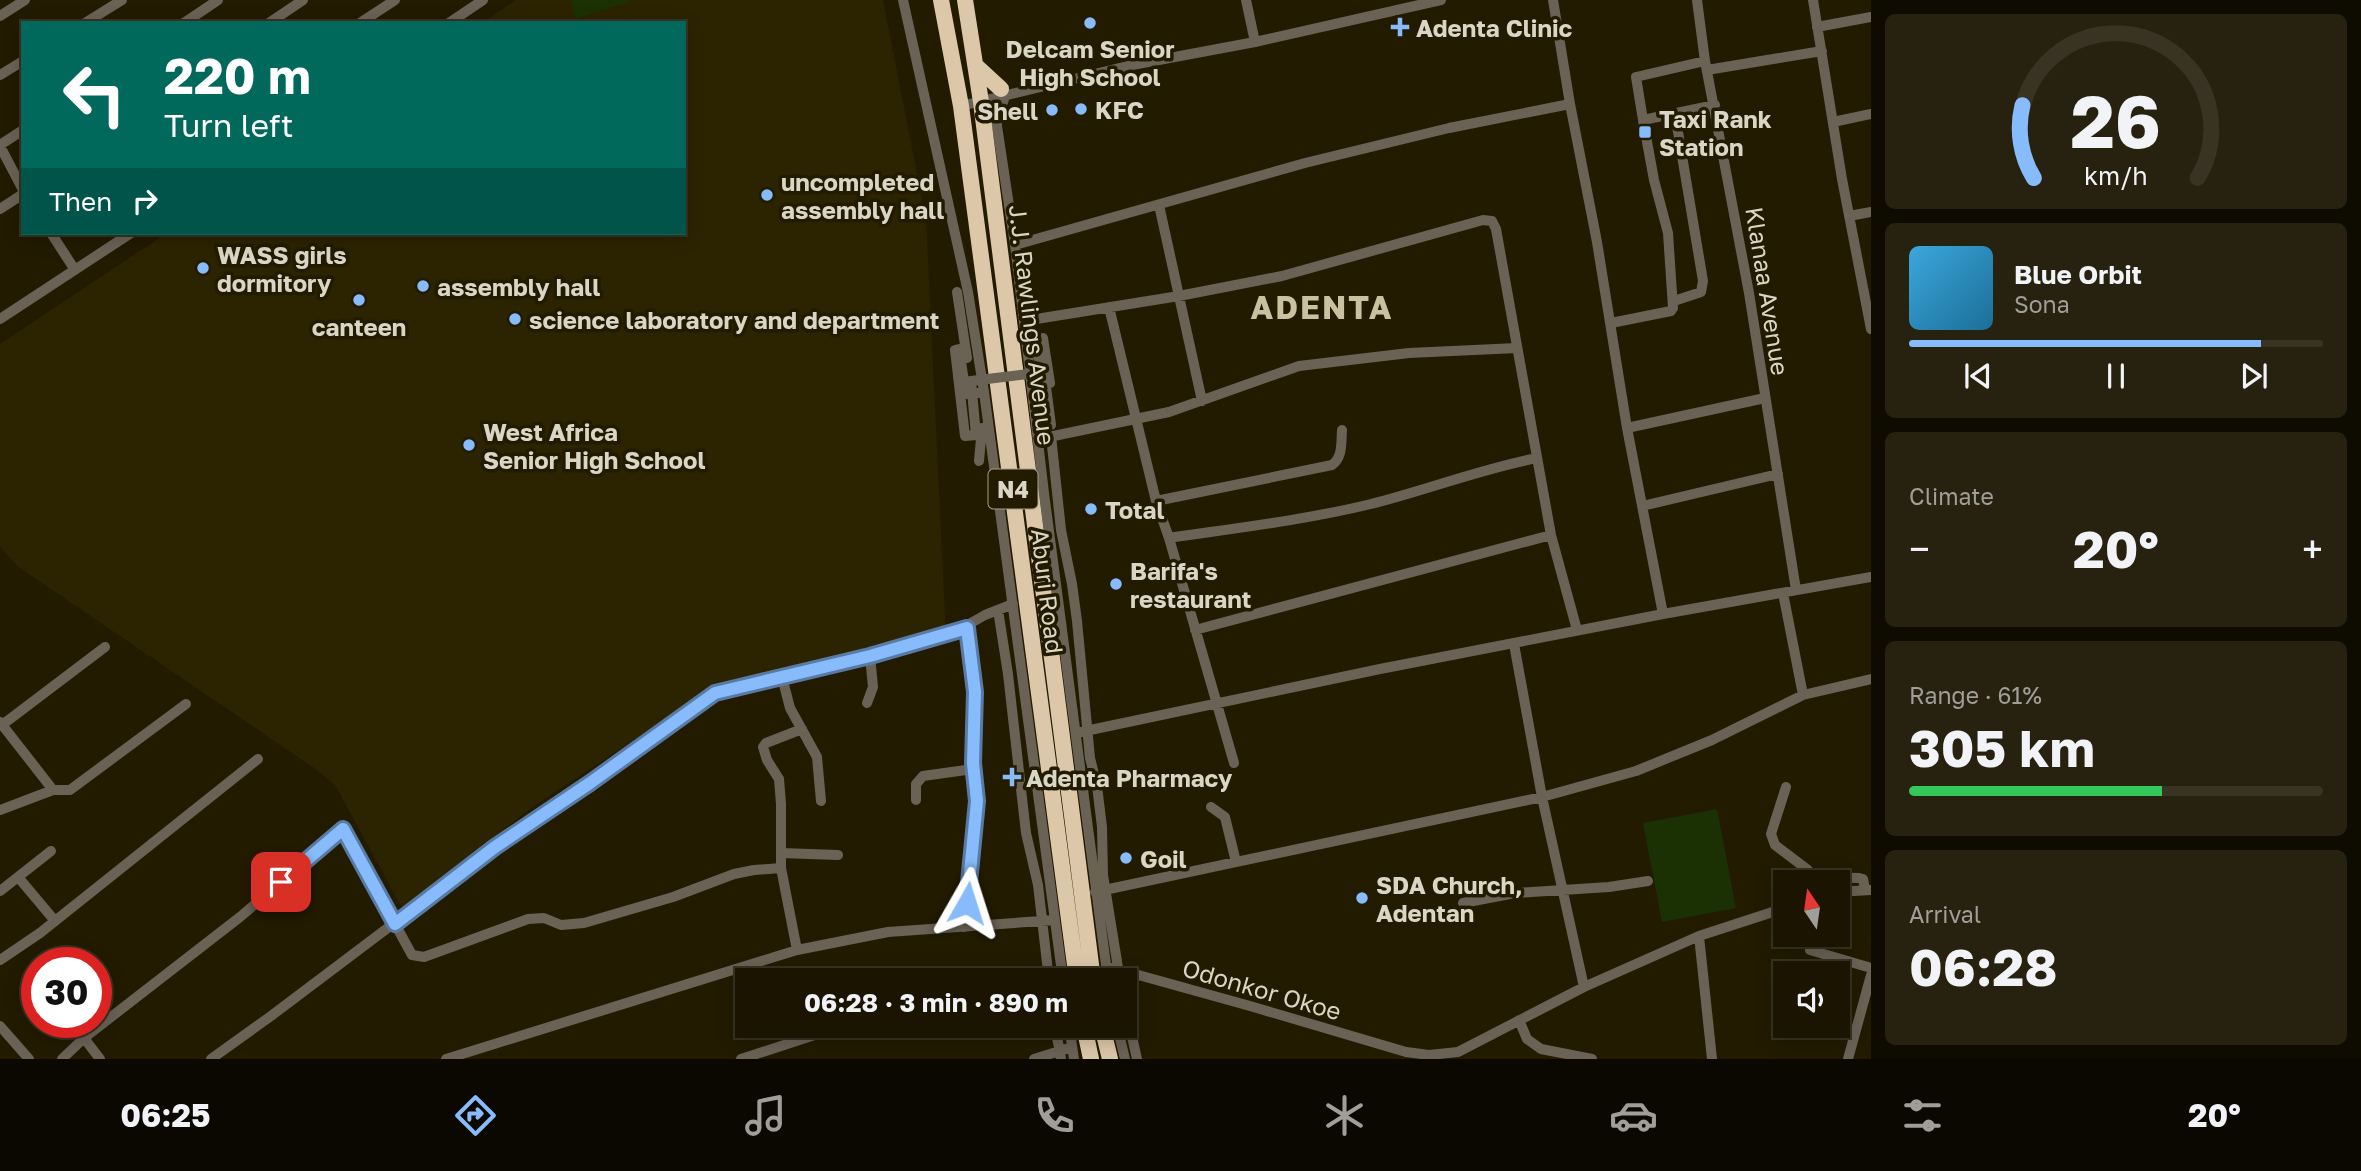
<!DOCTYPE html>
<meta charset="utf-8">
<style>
:root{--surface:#1a1400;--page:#27210f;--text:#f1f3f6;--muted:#9f9e99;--line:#383322;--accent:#87bbfc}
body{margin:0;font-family:"Golos Text",sans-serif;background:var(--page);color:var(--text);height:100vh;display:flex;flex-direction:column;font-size:26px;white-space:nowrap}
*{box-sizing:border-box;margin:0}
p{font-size:23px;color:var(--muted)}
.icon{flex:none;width:38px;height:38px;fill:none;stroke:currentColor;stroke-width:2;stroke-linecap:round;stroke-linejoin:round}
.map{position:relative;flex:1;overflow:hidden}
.sheet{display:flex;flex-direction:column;gap:14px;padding:14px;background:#0e0b00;width:490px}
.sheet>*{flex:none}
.top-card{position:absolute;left:21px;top:21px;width:665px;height:214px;border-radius:0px;box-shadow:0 4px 18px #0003,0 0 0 2px var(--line);background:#00695c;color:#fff;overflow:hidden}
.needle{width:46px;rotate:347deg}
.tools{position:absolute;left:1773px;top:870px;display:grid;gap:14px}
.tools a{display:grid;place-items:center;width:77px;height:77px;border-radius:0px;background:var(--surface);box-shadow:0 4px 18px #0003,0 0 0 2px var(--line);font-size:35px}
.speed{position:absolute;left:21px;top:947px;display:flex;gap:14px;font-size:35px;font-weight:700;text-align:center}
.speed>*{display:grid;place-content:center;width:91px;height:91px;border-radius:50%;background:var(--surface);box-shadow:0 4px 18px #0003,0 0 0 2px var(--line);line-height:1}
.speed .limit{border:10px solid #d22;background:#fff;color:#111}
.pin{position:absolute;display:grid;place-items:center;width:60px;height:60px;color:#fff;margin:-30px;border-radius:14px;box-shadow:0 4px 10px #0006}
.me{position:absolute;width:77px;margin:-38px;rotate:6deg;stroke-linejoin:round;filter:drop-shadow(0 0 5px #0008)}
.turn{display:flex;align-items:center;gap:24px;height:147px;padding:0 28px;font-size:32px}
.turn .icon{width:91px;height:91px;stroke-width:2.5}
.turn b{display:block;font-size:49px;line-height:60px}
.then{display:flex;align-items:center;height:66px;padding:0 28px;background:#0003;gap:14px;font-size:26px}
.big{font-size:52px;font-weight:700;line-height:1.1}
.sheet .widget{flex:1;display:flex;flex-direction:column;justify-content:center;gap:10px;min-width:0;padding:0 24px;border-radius:10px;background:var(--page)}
.sheet .dial{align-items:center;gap:0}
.dial svg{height:182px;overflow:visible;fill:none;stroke:var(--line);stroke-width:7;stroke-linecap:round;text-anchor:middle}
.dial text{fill:var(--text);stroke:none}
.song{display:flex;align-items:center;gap:21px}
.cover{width:84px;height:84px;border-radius:10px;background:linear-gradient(135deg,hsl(200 70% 55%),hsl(200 70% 35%))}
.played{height:7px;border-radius:4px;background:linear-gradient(90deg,var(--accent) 85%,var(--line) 85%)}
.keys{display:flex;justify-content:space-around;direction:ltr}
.heat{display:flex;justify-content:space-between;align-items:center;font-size:38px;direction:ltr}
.charge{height:10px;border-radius:5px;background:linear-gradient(90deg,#34c759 61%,var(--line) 0)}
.trip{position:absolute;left:735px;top:968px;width:402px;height:70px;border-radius:0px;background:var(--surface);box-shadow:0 4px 18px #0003,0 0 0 2px var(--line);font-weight:700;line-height:70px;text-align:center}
.dock{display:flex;height:112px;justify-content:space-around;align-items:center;background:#0a0800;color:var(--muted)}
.dock .icon{width:49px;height:49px}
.dock .on{color:var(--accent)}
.dock b{font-size:32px;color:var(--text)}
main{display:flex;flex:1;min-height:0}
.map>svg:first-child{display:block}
</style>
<main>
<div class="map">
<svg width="1871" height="1059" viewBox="0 0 1871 1059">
<rect width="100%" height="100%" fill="#221b00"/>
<!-- built -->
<path fill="#2c2300" d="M516 0H883L926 219 946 637 708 691 534 806 402 908 335 785 317 770 17 566 0 546V344L167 233H684V23H482Z"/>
<!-- green -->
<path fill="#1b3104" d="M571 0H631L632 1 575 19Z
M1717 809 1736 908 1662 922 1643 823Z"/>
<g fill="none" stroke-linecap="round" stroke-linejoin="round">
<!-- minor -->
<path stroke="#6b6256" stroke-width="10" d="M903 0 968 292 984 392 1063 980
M1246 0 1255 42
M1553 0 1570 104 1597 242 1627 428 1663 614
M1697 0 1705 61 1749 293 1796 590
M1813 0 1842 179 1871 329
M0 16 25 0
M85 23 122 0
M184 23 218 0
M269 23 303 0
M360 23 395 0
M449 23 483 0
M1817 27 1871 17
M1707 70 1822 51
M0 75 23 61
M1005 97 997 117V126L1015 245 1044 493 1108 980
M961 106 1132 65 1255 42 1441 0
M1643 120 1636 77 1705 61
M1833 122 1871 114
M0 145 23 130
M0 146 23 190
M1159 205 1202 401
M0 209 23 194
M1849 216 1871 212
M51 233 75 270
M1015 245 1305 163 1449 128 1570 104
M957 292 967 358
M1674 301 1701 292 1703 281 1675 114
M1109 307 1156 501 1169 538 1234 763
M0 319 131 233
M1024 321 1179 296 1282 276 1483 220 1492 221 1496 229 1551 535 1577 630
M1611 323 1671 311 1673 308 1668 233 1654 180 1643 120 1715 105
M971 381 976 435 965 436 955 350 959 349 966 394 984 392
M1032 388 1050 383 1043 338 1036 342C1041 369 1043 397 1046 425H1051L1044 372
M1627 428 1765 398
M1051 436 1061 530 1072 584 1077 621 1090 758 1097 786 1102 827 1103 875 1120 980
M1044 438 1169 412 1299 366 1409 353 1517 348
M979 461 982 428
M1156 501 1332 465C1343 457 1341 443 1342 430
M1642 506 1778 474
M1169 538C1237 528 1305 520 1371 504 1427 490 1480 469 1537 458
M1783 593 1803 695
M998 610 1008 674 1026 833 1038 885 1049 980
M1195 630 1551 535
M1514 644 1542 797 1584 987
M782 677 790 708 817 757 821 801
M867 703 873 687 870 656
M0 722 53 790
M2 725 105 647
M1076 733 1380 669 1663 614 1871 577
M1786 787 1771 834 1775 845 1808 870 1812 882
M916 800V784L923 776 973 769
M1211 807 1225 817 1236 862
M0 810 53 790H70L186 704
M781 853 838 855
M18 877 55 921
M1811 877 1859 878 1863 879 1865 890
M0 891 51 851
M1095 892 1542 797 1636 771 1712 740 1803 695 1871 679
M1838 892 1870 890
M1463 903 1515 893 1609 887 1648 881
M964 927 977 801 973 763 975 692 967 627
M1699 936 1712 1059
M797 950 781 868V804L779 779 767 760 763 747 766 743 802 729
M1810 950 1871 968
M0 960 40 933 258 759
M1106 966 1250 1006 1406 1052 1429 1055 1458 1052 1584 987 1699 936 1785 908
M1125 1005 1137 1059
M1519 1020 1527 1039 1541 1049 1592 1059
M0 1026 29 1059
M1055 1026 1061 1059
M1069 1026 1074 1059
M1117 1026 1125 1059
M84 1038 100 1059
M62 1059 84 1038 240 917 343 829 412 955 424 957 528 919 544 918 561 925 584 923 673 897 734 874 754 870 781 868
M211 1059 271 1016 495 847 590 783 705 699 715 693 732 689 955 632 985 615 1013 604
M446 1059 797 950 888 932 1055 920
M741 1059 842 1026
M1034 1059 1072 1047
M1848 1059 1871 975"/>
<!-- highway -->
<path stroke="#ddc7a9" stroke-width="16" d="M941 0 961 106 1077 980
M965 0 981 102 1093 980
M976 66 1001 89
M1084 1026 1091 1059
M1102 1026 1110 1059"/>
<!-- minor-bridge -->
<path stroke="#6b6256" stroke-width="10" d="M971 381 1044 372"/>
</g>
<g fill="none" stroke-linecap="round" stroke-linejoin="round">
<defs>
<path id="route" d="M281 882 343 829 395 924 495 847 590 783 715 693 870 656 967 628 975 692 973 763 977 801 967 903"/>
</defs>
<!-- route casing -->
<use href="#route" stroke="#587aa4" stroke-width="18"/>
<!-- route -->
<use href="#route" stroke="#87bbfc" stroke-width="12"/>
</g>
<!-- markers -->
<g fill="#87bbfc" stroke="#221b00" stroke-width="2.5">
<circle cx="1090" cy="23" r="7"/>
<path d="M1396.5 16.5h7v7h7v7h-7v7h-7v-7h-7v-7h7z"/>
<circle cx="1081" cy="109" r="7"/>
<circle cx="1052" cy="110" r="7"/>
<rect x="1638" y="125" width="14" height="14" rx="3.5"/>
<circle cx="767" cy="195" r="7"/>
<circle cx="203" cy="268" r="7"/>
<circle cx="423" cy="286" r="7"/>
<circle cx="359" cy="300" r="7"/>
<circle cx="515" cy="319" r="7"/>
<circle cx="469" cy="445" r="7"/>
<circle cx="1091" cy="509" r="7"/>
<circle cx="1116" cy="584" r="7"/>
<path d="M1008.5 766.5h7v7h7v7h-7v7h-7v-7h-7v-7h7z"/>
<circle cx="1126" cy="858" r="7"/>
<circle cx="1362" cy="898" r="7"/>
</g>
<g text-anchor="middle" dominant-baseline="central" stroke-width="7" stroke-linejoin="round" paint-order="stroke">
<!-- shield labels -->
<rect fill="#221b00" stroke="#a39e8a" stroke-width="2" x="988.5" y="469.5" width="49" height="39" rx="5"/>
<g font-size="23" font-weight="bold" fill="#dad6c5">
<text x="1013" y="489">N4</text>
</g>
<!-- poi labels -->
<g font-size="24" font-weight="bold" fill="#dad6c5" stroke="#221b00" text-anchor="start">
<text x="1416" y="27">Adenta Clinic</text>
<text x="1090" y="48" text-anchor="middle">Delcam Senior<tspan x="1090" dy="28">High School</tspan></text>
<text x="1095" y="109">KFC</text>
<text x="1038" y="110" text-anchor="end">Shell</text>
<text x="1659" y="118">Taxi Rank<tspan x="1659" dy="28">Station</tspan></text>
<text x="781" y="181">uncompleted<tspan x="781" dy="28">assembly hall</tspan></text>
<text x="217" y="254">WASS girls<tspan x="217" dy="28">dormitory</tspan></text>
<text x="437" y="286">assembly hall</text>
<text x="529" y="319">science laboratory and department</text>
<text x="359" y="326" text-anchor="middle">canteen</text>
<text x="483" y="431">West Africa<tspan x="483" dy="28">Senior High School</tspan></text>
<text x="1105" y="509">Total</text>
<text x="1130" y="570">Barifa's<tspan x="1130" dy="28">restaurant</tspan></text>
<text x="1026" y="777">Adenta Pharmacy</text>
<text x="1140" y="858">Goil</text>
<text x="1376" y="884">SDA Church,<tspan x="1376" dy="28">Adentan</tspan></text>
</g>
<!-- street labels -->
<g font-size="24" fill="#dad6c5" stroke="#221b00">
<text transform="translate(1768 291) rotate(81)">Klanaa Avenue</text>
<text transform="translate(1033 325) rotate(83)">J.J. Rawlings Avenue</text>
<text transform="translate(1048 591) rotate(83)">Aburi Road</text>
<text transform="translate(1262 989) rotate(16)">Odonkor Okoe</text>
</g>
<!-- district labels -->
<g font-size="32" font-weight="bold" letter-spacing="2" fill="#c9c19f" stroke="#221b00">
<text x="1322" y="307">ADENTA</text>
</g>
</g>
</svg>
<div class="tools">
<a><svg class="needle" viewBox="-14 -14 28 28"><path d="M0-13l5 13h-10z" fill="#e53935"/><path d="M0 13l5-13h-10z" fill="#9f9e99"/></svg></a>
<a><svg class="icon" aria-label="sound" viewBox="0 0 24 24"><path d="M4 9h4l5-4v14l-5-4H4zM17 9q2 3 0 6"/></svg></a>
</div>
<div class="speed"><div class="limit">30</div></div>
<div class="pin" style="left:281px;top:882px;background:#d93025"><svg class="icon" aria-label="arrive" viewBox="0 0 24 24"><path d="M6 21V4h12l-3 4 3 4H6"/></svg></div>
<svg class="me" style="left:967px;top:903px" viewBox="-20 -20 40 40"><path d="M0-17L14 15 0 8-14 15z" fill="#87bbfc" stroke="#fff" stroke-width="4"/></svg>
<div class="trip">06:28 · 3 min · 890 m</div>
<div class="top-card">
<div class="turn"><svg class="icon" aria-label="left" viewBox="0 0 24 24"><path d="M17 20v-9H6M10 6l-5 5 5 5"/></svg><div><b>220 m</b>Turn left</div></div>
<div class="then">Then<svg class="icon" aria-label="right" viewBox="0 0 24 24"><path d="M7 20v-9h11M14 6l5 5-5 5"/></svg></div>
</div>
</div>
<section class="sheet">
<div class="widget dial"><svg viewBox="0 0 100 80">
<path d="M14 69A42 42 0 1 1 86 69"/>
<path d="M14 69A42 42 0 0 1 9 37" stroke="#87bbfc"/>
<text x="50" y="56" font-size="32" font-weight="700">26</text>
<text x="50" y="72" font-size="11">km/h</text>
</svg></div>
<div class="widget">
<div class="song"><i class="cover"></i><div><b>Blue Orbit</b><p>Sona</p></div></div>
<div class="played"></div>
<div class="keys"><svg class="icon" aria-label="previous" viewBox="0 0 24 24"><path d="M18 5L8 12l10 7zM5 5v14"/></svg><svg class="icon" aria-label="pause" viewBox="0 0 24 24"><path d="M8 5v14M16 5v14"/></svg><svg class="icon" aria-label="next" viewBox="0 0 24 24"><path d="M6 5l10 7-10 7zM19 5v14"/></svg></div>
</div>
<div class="widget"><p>Climate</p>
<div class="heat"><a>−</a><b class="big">20°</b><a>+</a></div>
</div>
<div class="widget"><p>Range · 61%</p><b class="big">305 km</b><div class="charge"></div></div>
<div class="widget"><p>Arrival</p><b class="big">06:28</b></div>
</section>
</main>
<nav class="dock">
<b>06:25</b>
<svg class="icon on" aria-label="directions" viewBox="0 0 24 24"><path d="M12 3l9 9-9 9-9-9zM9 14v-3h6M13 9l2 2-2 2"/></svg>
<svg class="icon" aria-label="music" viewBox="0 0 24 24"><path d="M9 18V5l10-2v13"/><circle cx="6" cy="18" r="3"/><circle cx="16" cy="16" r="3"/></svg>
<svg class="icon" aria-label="phone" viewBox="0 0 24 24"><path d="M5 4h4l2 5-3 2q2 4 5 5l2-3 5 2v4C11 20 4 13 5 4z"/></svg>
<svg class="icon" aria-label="climate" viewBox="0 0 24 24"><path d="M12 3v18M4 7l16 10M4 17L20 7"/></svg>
<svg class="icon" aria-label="car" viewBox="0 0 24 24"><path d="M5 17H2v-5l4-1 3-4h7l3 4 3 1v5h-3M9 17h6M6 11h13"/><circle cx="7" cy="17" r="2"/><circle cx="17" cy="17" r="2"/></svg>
<svg class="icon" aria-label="filters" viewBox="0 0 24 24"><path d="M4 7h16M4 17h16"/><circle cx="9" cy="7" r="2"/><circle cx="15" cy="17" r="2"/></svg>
<b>20°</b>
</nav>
